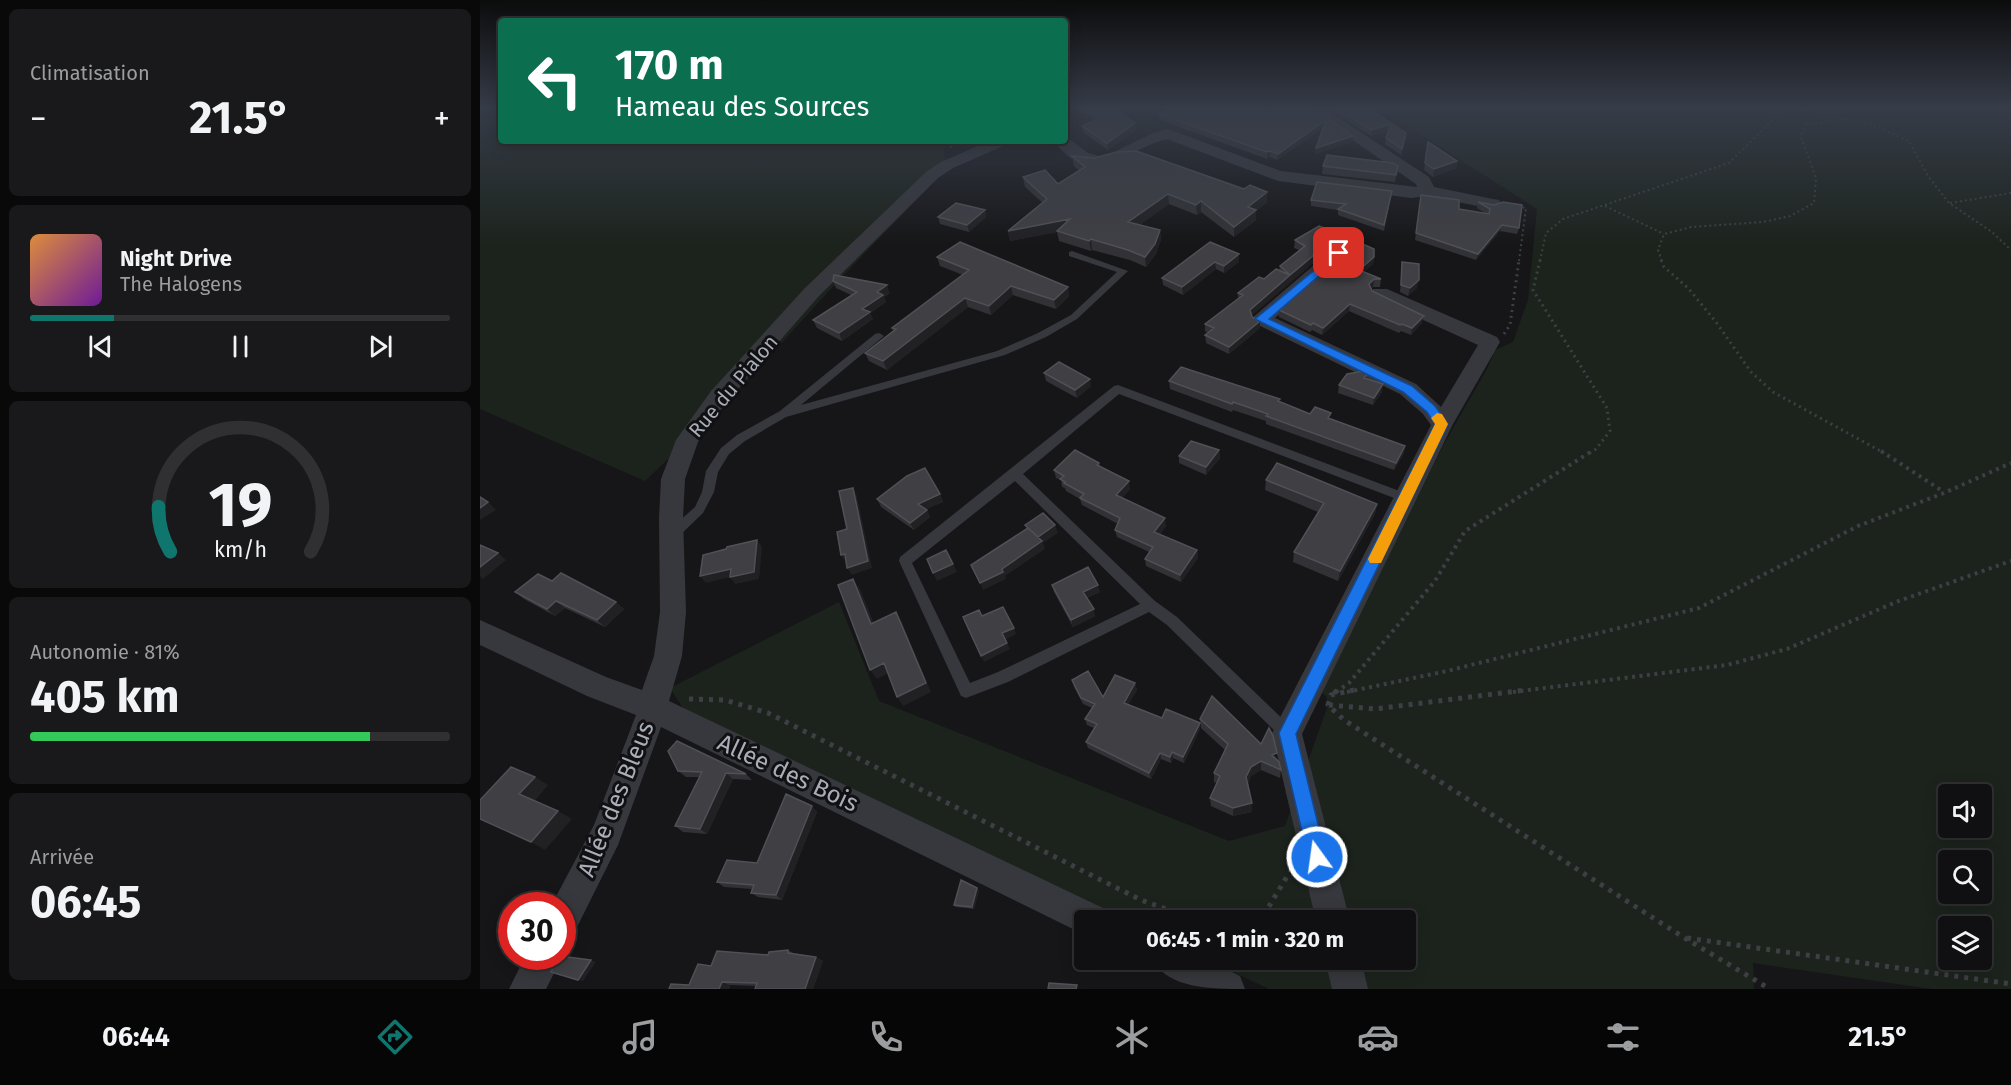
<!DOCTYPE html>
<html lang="fr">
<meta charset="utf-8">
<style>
:root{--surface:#101012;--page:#19191b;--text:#f1f3f6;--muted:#9c9d9f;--line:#303032;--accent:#0f766e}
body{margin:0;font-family:"Fira Sans",sans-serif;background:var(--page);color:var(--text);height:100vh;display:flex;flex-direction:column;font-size:22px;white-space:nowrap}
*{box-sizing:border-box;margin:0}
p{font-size:20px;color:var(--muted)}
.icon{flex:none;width:33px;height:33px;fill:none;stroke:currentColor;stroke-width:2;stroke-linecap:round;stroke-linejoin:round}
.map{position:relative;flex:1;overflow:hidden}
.details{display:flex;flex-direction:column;gap:9px;padding:9px;background:#09090a;width:480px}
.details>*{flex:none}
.hud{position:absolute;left:18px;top:18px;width:570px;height:126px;border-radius:6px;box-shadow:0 3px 15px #0003,0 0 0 2px var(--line);background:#0b6e4f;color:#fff;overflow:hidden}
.fabs{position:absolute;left:1458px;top:784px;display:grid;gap:12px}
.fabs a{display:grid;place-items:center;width:54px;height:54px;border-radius:6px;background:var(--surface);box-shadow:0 3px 15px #0003,0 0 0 2px var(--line);font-size:30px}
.speed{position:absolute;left:18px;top:892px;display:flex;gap:12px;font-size:30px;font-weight:700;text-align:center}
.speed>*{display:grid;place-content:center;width:78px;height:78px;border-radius:50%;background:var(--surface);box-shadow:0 3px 15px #0003,0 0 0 2px var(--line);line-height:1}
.speed .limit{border:9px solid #d22;background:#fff;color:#111}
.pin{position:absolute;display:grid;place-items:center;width:51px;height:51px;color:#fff;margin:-26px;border-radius:12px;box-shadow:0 3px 9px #0006}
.me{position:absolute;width:66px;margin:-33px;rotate:346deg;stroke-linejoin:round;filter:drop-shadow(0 0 4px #0008)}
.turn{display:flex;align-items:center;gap:21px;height:126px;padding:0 18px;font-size:27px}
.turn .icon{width:78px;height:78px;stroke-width:2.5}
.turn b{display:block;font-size:42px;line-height:51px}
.big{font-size:45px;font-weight:700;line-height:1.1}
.details .widget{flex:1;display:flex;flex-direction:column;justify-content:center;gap:9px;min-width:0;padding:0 21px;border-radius:9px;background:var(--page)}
.details .dial{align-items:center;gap:0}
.dial svg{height:156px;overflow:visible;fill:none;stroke:var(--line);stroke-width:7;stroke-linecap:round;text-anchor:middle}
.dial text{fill:var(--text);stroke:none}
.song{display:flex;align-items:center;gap:18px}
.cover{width:72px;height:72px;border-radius:9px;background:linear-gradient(135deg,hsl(30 70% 55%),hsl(280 70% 35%))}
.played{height:6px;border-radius:3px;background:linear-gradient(90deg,var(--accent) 20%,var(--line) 20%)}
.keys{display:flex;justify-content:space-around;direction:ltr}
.heat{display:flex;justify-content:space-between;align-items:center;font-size:33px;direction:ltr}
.charge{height:9px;border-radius:4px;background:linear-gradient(90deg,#34c759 81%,var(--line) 0)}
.trip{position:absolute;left:594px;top:910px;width:342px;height:60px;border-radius:6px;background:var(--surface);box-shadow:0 3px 15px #0003,0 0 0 2px var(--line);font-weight:700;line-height:60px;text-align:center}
.tab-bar{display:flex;height:96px;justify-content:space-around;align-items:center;background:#060607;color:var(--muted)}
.tab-bar .icon{width:42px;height:42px}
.tab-bar .current{color:var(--accent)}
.tab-bar b{font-size:27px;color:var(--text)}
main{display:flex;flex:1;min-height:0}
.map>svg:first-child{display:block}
</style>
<main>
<section class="details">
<div class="widget"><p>Climatisation</p>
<div class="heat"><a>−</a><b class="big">21.5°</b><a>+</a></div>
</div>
<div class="widget">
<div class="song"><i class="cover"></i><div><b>Night Drive</b><p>The Halogens</p></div></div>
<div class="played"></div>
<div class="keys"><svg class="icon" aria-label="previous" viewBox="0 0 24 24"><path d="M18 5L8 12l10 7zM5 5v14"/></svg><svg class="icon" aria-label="pause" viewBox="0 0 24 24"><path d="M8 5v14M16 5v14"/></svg><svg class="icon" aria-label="next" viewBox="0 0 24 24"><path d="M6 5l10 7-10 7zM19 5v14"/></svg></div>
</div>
<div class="widget dial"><svg viewBox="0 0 100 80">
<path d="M14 69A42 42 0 1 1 86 69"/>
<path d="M14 69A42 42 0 0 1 8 46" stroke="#0f766e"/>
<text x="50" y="56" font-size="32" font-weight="700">19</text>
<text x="50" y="72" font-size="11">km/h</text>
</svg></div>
<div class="widget"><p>Autonomie · 81%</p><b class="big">405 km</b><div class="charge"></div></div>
<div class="widget"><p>Arrivée</p><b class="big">06:45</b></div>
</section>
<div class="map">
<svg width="1531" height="989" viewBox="0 0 1531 989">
<rect width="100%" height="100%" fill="#161618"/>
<!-- green -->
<path fill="#1c231d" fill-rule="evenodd" d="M0 107H21V141H463L466 169 360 279 243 407 165 481 0 409Z
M898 107H1531V989H1452L1273 963 1274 989H789L728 960H926V921H647L203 708 190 688 359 602 399 701 749 841 805 826 848 705 846 696 842 693 854 658 964 444 1007 369 1015 350 1033 342 1048 300 1057 209ZM1468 795H1502V828H1468ZM1468 861H1502V894H1468ZM1468 927H1502V960H1468Z"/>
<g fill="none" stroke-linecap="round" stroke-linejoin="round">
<!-- path-far3 -->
<path stroke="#3d3f44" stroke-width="2" stroke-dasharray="2 3" stroke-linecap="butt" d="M1312 107 1361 118
M470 141 471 149
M1470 203 1531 193
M1125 206 1184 234
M1039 261 1046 208 1039 207
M1060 261 1066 233 1083 219 1249 163 1306 107
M1182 261 1178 250 1184 234 1211 227 1283 222 1310 216 1334 203 1336 178 1321 137 1326 125 1363 119 1391 124 1429 141 1448 176 1469 203 1512 232 1531 250"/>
<!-- path-far2 -->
<path stroke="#3d3f44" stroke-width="3" stroke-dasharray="2 4" stroke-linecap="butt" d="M1060 260 1053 290 1127 408 1130 431 1116 449 1110 453
M1181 260 1184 267 1208 288 1236 322 1271 372 1293 392 1404 453
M1024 334 1030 325 1039 260"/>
<!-- path-far1 -->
<path stroke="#3d3f44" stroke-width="4" stroke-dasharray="3 4.5" stroke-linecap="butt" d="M1401 451 1464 492
M856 692 869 683 955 581 985 531 1112 451
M867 692 967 671 1219 608 1378 526 1464 493 1531 463
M1033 692 1247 665 1307 649 1416 602 1531 561"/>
<!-- path -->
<path stroke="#3d3f44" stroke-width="5" stroke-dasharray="4 6" stroke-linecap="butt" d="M874 690 851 695 848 705 864 720 1203 937 1290 989
M854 693 858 690
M209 699 245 700 288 713 661 900 719 921
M849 705 895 709 1045 690
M775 921 788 908 814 865
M1207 938 1531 984"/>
<!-- lane -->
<path fill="#37383d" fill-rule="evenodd" d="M592 251 648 271 597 319 566 337 525 355 306 417 265 441 249 454 238 472 234 492 223 513 196 539H188L186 535 188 531 215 507 222 492 226 471 241 448 257 435 300 411 395 334 399 333 404 336 321 405 517 351 558 333 591 315 637 272 589 256V252Z
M638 385 930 495 932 498 930 501H922L639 394 543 474 675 601 697 617 812 728 814 733 812 738 807 740 802 738 687 625 669 612 528 682 486 698 481 696 419 561 420 557 634 386ZM535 481 660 604 518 672 490 683 432 563Z"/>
<!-- street -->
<path fill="#37383d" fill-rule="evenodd" d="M825 107H842L949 177 954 187 1013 199 1019 200 1022 204 1019 208 1013 209 947 196 931 198 798 181 687 139C645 149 613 193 574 141H585V137L588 138 608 153 619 156 634 152 673 133 688 129 801 171 937 187 936 184Z
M509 141H530L528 144 473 168 458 178 339 296 247 401 218 442 205 479 203 518 206 612 202 656 189 701 625 909 630 921H604V935L601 933 181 727 138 845 94 933 82 938V906H71L114 825 156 715 107 696 0 645V620L126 677 162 690 174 656 180 612 179 518 181 479 196 440 231 391 325 288 446 172 461 162Z
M875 234 881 235 884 239 881 243 795 318 936 384 961 407 998 345 893 297 890 293 893 289H907L1017 337 1020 342 973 424 822 734 870 921H836L792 733 951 425 943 414 920 394 774 323 771 319 869 235Z
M45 957H82L66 989H29Z
M673 960H728L760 976 765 989C733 989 688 989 673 960Z
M845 960H881L888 989H852Z"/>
</g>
<!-- wall -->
<path fill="#323236" d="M599 107H633L655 123 656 130 628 150 603 132 602 126 615 120 599 109Z
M830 107 873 136 872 142 835 154 836 148 843 128 797 160 790 157 787 159 680 120 679 114Z
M846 107H892L897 114 926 133 921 155 905 144 909 130 891 136Z
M948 142 977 161 976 168 953 177 944 170Z
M592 156 787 202 776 211V220L754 237 721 212 717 215 689 204 659 225 680 230 681 240 676 254 666 267 650 260 612 250 611 251 579 241 577 232 530 241 528 231 563 203 545 187 543 177 578 184 600 171 594 166Z
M843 166H918L915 182 842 174Z
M912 191 904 231 858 215V210L831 206V200Z
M941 195 979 209 1005 213 997 208 998 202 1039 228 1037 234 1020 231 996 260 935 240Z
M505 210 506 217 489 232 460 224 458 217Z
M815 240 858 242 772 315V317L780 321V328L749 354 726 343 725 335 728 333 725 331V324L758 299V293L799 270 800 266 819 250 814 248Z
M730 242 759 262 744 273 736 269 703 295 683 285 682 278Z
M457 257 588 287 589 296 576 309 533 295 511 315 488 307 407 370 389 361 385 353 413 331 412 328 483 275 460 266Z
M894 257 893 264 884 272 901 279 900 287H893L891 289 892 291 942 323 931 335 921 331 919 333 869 311 842 335 832 330 830 332 799 317V310Z
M922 262 937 288 928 296 920 292Z
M353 281 410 293 404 297 406 302 390 313 393 319 362 341 337 328 333 320 371 295 356 288Z
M564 373 611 386 597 398 566 381Z
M887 379 902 392 893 405 858 393 859 385Z
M689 381 800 402 830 414 850 419 924 453 914 470 786 424V421L753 410 752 412 690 389Z
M739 450 740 458 726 475 699 463V456Z
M619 463 620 467 650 489 642 498 686 526 680 534 717 550 718 558 701 582 666 566 665 559 669 552 637 537 635 530 638 524 602 505 600 499 586 491 585 488 582 487 581 480 576 478 574 470Z
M786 480 897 504 895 514 858 581 813 562 814 552 838 512 785 490Z
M460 494 463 502 446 509 450 517 434 530 401 507 397 499Z
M72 581 136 602 144 609 125 627 85 608 75 616 44 599 35 592Z
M572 585 620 592 607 598 615 616 593 627 574 592Z
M592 680 623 697 655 683 657 690 648 704 682 718 720 723V729L704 763 693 758 691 763 681 759 671 779 608 748 606 742 614 728 607 725 605 719 612 708 603 704 594 687Z
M720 719 797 759 801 770 800 778 781 770 771 776 768 783 772 803V812L753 816 731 806 730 798 737 783 734 782V773L745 750 721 728Z
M198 771 266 774 272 780 253 779 227 834 203 832 195 826 220 777H206Z
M332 806 337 812 302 900 278 897 271 893 272 889 244 887 237 882 277 863Z
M497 888 499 890 494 909 476 907 474 905Z
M308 950 315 954 336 957 343 961 333 989H275L276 986 250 985 249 989H189L209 985 231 966Z"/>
<!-- shaded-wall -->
<path fill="#212124" d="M846 120V126L797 160 798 154Z
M655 123 656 130 628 150 627 143Z
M911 124 910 130 891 136V130Z
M873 136 872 142 835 154 836 148Z
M790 151V157L787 159V152Z
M977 161 976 168 953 177 954 169Z
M787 192V202L776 211V220L754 237V227L768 207Z
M688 194 689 204 649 233 648 222Z
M721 201V212L717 215 716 205Z
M505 210 506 217 489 232 487 225Z
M590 219 577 231V232L530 241 528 231Z
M1022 225 1020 231 996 260 998 254Z
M680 230 681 240 676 254 666 267 665 257Z
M859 234 858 242 770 317V310Z
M611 239 612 250 611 251 609 241Z
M759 254V262L744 273V266Z
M894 257 893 264 878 278 879 270Z
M735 262 736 269 703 295 702 287Z
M894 279 893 287 888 292 889 284Z
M939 280 937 288 928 296 930 288Z
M407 285 410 293 404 297 406 302 390 313 393 319 362 341 359 333 397 292Z
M531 286 533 295 511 315 509 306Z
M588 287 589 296 576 309 574 300Z
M485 298 488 307 407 370 403 361Z
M870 304 869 311 842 335 843 328Z
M944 316 942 323 931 335 932 328Z
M780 321V328L749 354V347Z
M610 379 611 386 597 398 595 390Z
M903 384 902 392 893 405 894 398Z
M925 446 924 453 914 470 916 463Z
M739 450 740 458 726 475V467Z
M649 481 650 489 637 503 636 495Z
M373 488 377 496 392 568 372 575 367 568Z
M460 494 463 502 441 511 438 504Z
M8 502 16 510 0 520V508Z
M897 504 895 514 858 581 860 571Z
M447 510 450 517 434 530 430 523Z
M685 518 686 526 675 539 674 532Z
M575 525 578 533 563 543 565 549 525 576 526 579 503 590 500 583 522 569 558 537Z
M277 540 282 547 279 579 255 584 250 577 226 583 220 576Z
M717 550 718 558 701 582 700 575Z
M18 553 26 560 3 579 0 576V567Z
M365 554 369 561 366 563 361 555Z
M473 564 477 572 457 581 453 573Z
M373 579 380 589 398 633 391 624Z
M618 585 620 592 605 599 603 592Z
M76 601 85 608 75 616 67 609Z
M136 602 144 609 125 627 117 620Z
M614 609 615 616 593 627 591 620Z
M416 612 422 622 451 692 423 706 417 697Z
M534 628 536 634 525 640 522 633Z
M527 643 530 649 504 662 501 656Z
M404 663 410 672 397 679 390 670Z
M655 683 657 690 646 709 644 703Z
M720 723V729L704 763 703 757Z
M692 752 693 758 691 763 690 757Z
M680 753 681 759 671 779 669 773Z
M781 761V770L771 776 766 786V777L771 767Z
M246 773 253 779 227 834 220 829Z
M55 777 68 785 54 802 39 794Z
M772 803V812L753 816V808Z
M332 806 337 812 302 900 296 895Z
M78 811 92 819 65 850 51 842Z
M497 888 499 890 494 909 492 907Z
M82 949 93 959 88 957 82 952Z
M336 957 343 961 333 989H325Z
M111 960 116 962 103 981 98 980Z
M242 982 250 985 249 989H239Z"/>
<!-- building -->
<path fill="#3f3f44" stroke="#4f5156" stroke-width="1.5" d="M604 107H633L655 123 627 143 602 126 620 118Z
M692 107H830L873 136 836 148 846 120 798 154 790 151 787 152 679 114Z
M856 107H892L897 110 893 111 926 133 922 149 906 138 911 124 891 130Z
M948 142 977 161 954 169 945 163Z
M656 151 764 189 770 185 787 192 768 207 776 210 754 227 721 201 716 205 688 194 648 222 680 230 675 244 665 257 648 250 611 239 609 241 577 231 590 219 528 231 567 199 543 177 565 170 578 184 605 167 592 156 615 158 637 152Z
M847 155 913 163 918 166 916 175 843 166Z
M837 182 912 191 904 225 858 209 866 204 831 200Z
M941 195 979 200V209L1009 214 1010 209 998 202 1014 205 1023 202 1042 205 1039 228 1022 225 998 254 936 233Z
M476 203 505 210 487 225 458 217Z
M839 226 859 234 810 275 800 266 825 246 815 240Z
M480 242 588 287 574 300 531 286 509 306 485 298 403 361 385 353 416 329 412 328 489 270 457 257Z
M730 242 759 254 744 266 735 262 702 287 682 278Z
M878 242 894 249V257L879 270 901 279H894L889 284 892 291 944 316 932 328 922 324 920 325 870 304 843 328 833 323 831 325 799 310Z
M922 262 939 264V280L930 288 921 285Z
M796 269 810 275 770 310 772 317 780 321 749 347 725 335 734 328 725 324 763 295 758 293 779 277 784 279Z
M354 275 407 285 397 292 403 295 382 309 390 312 359 333 333 320 377 292 353 281Z
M579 362 610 379 595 390 564 373Z
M701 367 800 399 798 401 830 414 835 407 851 413 848 418 925 446 916 463 786 416 788 414 753 402 752 404 689 381Z
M884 371 888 373 884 378 903 384 894 398 859 385 867 374Z
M711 441 739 450 726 467 699 456Z
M595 450 619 463 617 465 649 481 636 495 685 518 674 532 717 550 700 575 665 559 673 547 635 530 640 518 600 498 604 494 584 483 585 482 580 479 584 476 574 470Z
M797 463 897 504 860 571 814 552 844 503 786 480Z
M445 468 460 494 438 504 447 510 430 523 397 499 427 476Z
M373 488 388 561 367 568 365 554 361 555 357 532 367 529 359 491Z
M0 497 8 502 0 508Z
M563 513 575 525 558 537 545 525Z
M548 528 562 541 522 569 523 572 500 583 491 565Z
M277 540 274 572 250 577 251 569 220 576 223 555 246 549 247 547Z
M0 545 18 553 0 567Z
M466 550 473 564 453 573 447 559Z
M608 567 618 585 603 592 614 609 591 620 572 585Z
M81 573 136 602 117 620 76 601 67 609 35 592 58 574 72 581Z
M373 579 391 624 416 612 446 683 417 697 404 663 390 670 358 585Z
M523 607 534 628 522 633 527 643 501 656 483 617 499 610 502 616Z
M608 671 623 697 635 675 655 683 644 703 682 718 686 709 720 723 703 757 692 752 690 757 680 753 669 773 606 742 617 724 605 719 615 704 601 698 592 680Z
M732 696 781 744 789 728 793 736 797 753 792 755 799 762 801 770 781 761 771 767 766 777 772 803 753 808 730 798 740 776 734 773 748 744 720 719Z
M197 741 266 774 246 773 220 829 195 826 222 772 198 771 188 751Z
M31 767 55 777 39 794 78 811 51 842 0 819V800Z
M306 794 332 806 296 895 271 893 274 885 237 882 247 860 277 863Z
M481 880 497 888 492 907 474 905Z
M308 950V953L336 957 325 989H275L277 983 242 982 239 989H189L191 984 209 985 218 964 231 966 237 951 288 955 289 952Z
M82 952 88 957 111 960 98 980 71 972 78 957H82Z
M569 983 597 985 596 989H568Z"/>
<!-- sky -->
<linearGradient id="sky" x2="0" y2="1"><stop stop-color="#0c0c0d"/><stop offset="0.44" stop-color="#363c48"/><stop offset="1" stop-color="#363c48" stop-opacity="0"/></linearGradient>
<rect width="1531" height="245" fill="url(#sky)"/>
<!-- route -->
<path fill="#1a73e8" stroke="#114b97" stroke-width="1.5" d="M859 250 864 253 863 255 789 319 932 386 955 406 968 424 816 734 846 857 844 864 837 867 830 864 828 857 799 733 955 424 947 412 923 392 775 319Z"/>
<!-- slow -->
<path fill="#f59e0b" d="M957 413 962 414 968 424 901 563H890L888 559 955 424 951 418Z"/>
<g text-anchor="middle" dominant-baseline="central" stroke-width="6" stroke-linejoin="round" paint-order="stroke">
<!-- street labels -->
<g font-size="20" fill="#a8adb8" stroke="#111113">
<text transform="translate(253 386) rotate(-50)">Rue du Pialon</text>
</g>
<!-- near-street labels -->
<g font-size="24" fill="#a8adb8" stroke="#111113">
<text transform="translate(308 773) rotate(25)">Allée des Bois</text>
<text transform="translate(136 799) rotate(-68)">Allée des Bleus</text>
</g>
</g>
</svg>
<div class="fabs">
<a><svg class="icon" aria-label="sound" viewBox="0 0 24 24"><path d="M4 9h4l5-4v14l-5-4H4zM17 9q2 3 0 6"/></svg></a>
<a><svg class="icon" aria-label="search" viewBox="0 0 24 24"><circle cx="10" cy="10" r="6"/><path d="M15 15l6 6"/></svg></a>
<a><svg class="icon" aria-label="layers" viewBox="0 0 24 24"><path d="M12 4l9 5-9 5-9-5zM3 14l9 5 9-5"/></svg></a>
</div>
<div class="speed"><div class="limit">30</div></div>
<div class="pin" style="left:859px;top:253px;background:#d93025"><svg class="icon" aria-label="arrive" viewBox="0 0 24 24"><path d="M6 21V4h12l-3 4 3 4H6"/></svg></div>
<svg class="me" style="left:837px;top:857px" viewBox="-20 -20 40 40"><circle r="17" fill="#1a73e8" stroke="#fff" stroke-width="3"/><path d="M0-11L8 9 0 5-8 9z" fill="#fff"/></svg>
<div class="trip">06:45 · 1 min · 320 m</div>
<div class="hud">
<div class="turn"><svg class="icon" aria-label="left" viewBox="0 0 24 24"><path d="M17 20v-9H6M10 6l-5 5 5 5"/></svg><div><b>170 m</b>Hameau des Sources</div></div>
</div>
</div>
</main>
<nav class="tab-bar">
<b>06:44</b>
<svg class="icon current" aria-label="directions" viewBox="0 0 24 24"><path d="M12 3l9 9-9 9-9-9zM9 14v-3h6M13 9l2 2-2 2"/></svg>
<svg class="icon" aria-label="music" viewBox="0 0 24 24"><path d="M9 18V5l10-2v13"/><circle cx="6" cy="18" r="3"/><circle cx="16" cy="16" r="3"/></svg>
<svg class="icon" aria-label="phone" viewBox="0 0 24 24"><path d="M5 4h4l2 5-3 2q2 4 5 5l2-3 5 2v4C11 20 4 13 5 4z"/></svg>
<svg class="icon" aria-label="climate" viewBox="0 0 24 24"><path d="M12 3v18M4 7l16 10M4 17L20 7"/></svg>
<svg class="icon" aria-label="car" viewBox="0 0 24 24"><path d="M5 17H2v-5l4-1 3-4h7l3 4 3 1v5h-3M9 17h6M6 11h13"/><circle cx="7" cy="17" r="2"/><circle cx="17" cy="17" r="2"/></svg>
<svg class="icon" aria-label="filters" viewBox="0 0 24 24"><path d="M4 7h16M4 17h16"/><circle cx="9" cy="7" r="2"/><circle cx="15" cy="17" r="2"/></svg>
<b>21.5°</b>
</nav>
